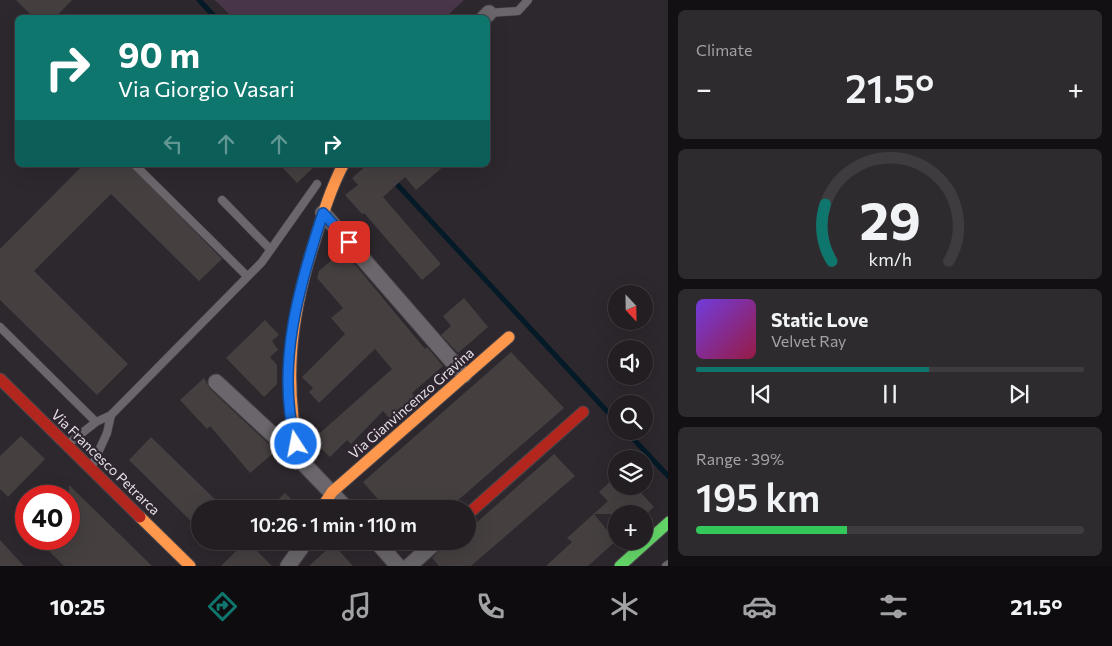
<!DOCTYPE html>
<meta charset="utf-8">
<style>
:root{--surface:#221e22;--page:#2e2b2f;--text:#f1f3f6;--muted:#a2a2a5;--line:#3f3c40;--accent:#0f766e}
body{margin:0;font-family:Commissioner,sans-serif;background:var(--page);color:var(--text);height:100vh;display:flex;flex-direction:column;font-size:19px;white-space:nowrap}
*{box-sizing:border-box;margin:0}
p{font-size:16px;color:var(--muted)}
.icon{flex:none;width:28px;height:28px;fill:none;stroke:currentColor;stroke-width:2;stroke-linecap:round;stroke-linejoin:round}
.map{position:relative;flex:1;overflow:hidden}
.sheet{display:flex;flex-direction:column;gap:10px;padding:10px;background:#131013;width:444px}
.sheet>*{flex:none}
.hud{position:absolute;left:15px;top:15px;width:475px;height:152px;border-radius:8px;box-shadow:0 5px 20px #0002,0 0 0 1px var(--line);background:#0f766e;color:#fff;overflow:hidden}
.needle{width:32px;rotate:158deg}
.tools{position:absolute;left:608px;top:285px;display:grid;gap:10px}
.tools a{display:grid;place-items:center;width:45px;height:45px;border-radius:50%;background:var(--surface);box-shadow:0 5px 20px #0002,0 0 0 1px var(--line);font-size:25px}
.speed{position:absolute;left:15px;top:485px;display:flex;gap:10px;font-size:25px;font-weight:700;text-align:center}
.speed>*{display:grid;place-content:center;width:65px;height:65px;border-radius:50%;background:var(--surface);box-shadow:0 5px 20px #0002,0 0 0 1px var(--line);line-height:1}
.speed .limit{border:8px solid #d22;background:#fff;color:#111}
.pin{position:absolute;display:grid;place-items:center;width:42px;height:42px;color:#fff;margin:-21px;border-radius:10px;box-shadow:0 2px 8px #0006}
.me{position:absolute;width:55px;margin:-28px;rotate:349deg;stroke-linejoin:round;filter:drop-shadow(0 0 4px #0008)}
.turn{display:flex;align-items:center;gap:18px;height:105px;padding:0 20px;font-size:22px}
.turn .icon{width:65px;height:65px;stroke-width:2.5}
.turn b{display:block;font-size:35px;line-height:42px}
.lanes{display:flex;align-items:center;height:48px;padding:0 20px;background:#0003;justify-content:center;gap:25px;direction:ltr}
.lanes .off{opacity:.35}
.big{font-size:38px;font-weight:600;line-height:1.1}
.sheet .widget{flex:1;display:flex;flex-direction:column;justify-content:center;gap:8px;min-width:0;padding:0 18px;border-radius:8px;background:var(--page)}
.sheet .dial{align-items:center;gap:0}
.dial svg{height:130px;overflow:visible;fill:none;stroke:var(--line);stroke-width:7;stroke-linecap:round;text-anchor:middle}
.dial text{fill:var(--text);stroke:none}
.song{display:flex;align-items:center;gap:15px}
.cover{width:60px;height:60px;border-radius:8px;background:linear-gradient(135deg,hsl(260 70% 55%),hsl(340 70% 35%))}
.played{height:5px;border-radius:2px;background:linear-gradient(90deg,var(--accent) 60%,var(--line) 60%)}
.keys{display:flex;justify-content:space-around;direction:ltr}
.heat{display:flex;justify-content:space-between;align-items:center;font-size:28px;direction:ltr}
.charge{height:8px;border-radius:4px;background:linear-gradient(90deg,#34c759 39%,var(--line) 0)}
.trip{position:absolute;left:191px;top:500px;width:285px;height:50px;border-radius:25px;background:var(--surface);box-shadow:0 5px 20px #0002,0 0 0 1px var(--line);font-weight:600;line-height:50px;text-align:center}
.menu{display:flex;height:80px;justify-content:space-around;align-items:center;background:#0e0c0e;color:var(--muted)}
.menu .icon{width:35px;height:35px}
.menu .selected{color:var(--accent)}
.menu b{font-size:22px;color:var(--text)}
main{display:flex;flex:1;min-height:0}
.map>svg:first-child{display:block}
</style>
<main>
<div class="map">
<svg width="669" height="566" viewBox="0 0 669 566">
<rect width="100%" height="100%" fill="#2d282d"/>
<!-- green -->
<path fill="#4a364a" d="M215 0H464L446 17 233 18Z"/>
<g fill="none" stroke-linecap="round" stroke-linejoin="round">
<!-- stream -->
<path stroke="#041a27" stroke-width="5" d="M199 0 216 18
M393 180 616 421
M626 431 669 477"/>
</g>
<!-- building -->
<path fill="#453f40" d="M16 0H72L55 18H34Z
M83 165H130L222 259 199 281 111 194 34 271 128 364 97 395 0 300V249Z
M280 165H316L297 183Z
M367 165H445L416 190 405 177 383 197 441 264 422 280 364 213 362 214 345 195 358 185 352 178Z
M343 250 425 349 427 347 443 366 412 393 415 397 390 419 383 411 351 444 347 440 330 457 312 440 392 369 375 349 319 403 309 392 313 388 302 377 345 334 331 318 343 308 317 278 319 271Z
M464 298 488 327 458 353 441 335 451 326 443 316Z
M265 320 279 335 272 341 278 350 270 357 277 365V384L264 397 226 358Z
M511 352 564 408 448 509H386L363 482Z
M204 378 210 389 276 451 250 473 210 426 207 429 180 400Z
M21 436 45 459 8 497 0 489V456Z
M151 437 225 509H200V530L129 460Z
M554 454 575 476 471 566H439L432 558 445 545 450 541H468V527L476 523Z
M616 476V486H635L654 507 646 514H594L616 541 588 566H546L572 542 567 538 608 501 599 492Z
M69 485 107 522 152 566H64L37 539H69Z
M285 493 301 509H268Z
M0 540 24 566H0Z
M247 541 272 566H221L246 541Z
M333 544 353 566H309Z"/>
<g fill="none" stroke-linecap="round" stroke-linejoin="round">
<defs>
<path id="lane" d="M489 13 518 11 528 0
M135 165 247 276
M222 200 270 249
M0 327 96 422
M68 444 96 422 111 415 262 262 317 184
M92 466 107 433 111 415
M666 566 669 564"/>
<path id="street" d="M484 18 489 13
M323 213 464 375
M216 382 300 460 347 509
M376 541 398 566
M288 566 306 541
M409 566 437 541"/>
<path id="fast" d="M620 566 669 522"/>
<path id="slow" d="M300 460C283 382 290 318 314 243 322 217 330 190 343 165
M321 509 332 492 509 337
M140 517 190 566"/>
<path id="jam" d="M0 379 140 517
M468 514 583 412"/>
</defs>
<!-- lane casing -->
<use href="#lane" stroke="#4b464c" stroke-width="9"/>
<!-- street casing -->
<use href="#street" stroke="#4b464c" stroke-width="17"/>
<!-- fast casing -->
<use href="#fast" stroke="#4b464c" stroke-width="13"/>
<!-- slow casing -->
<use href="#slow" stroke="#4b464c" stroke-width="13"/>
<!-- jam casing -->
<use href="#jam" stroke="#4b464c" stroke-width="13"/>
<!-- lane -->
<use href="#lane" stroke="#6a666b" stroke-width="8"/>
<!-- street -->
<use href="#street" stroke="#6a666b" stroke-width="15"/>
<!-- fast -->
<use href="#fast" stroke="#63d668" stroke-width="11"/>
<!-- slow -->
<use href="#slow" stroke="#ff974d" stroke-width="11"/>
<!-- jam -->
<use href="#jam" stroke="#b3261e" stroke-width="11"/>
</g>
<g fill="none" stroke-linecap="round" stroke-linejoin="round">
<defs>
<path id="route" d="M296 444C275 367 299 286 323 213L349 242"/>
</defs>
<!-- route casing -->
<use href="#route" stroke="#114b97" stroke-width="12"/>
<!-- route -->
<use href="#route" stroke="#1a73e8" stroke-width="9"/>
</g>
<g text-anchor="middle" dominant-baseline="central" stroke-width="4.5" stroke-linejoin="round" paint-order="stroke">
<!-- street labels -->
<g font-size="14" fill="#e7e0e7" stroke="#2f2530">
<text transform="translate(411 403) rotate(-41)">Via Gianvincenzo Gravina</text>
<text transform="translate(106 462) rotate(44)">Via Francesco Petrarca</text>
</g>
</g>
</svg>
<div class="tools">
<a><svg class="needle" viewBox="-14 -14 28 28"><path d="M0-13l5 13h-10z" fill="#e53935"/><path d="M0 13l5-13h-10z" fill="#a2a2a5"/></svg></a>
<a><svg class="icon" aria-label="sound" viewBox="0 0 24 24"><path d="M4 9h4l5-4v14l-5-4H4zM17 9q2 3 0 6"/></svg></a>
<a><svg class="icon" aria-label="search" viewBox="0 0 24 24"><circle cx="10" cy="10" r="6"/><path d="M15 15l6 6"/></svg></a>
<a><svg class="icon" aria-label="layers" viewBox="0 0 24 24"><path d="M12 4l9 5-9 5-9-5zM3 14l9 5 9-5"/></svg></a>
<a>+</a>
</div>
<div class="speed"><div class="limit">40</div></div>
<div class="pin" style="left:349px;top:242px;background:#d93025"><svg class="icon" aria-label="arrive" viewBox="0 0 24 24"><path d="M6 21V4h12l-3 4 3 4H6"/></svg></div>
<svg class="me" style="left:296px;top:444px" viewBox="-20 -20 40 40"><circle r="17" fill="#1a73e8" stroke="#fff" stroke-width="3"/><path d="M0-11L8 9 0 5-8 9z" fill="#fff"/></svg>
<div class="trip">10:26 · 1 min · 110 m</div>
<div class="hud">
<div class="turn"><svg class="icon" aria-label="right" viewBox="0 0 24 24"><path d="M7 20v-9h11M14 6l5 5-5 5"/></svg><div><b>90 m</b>Via Giorgio Vasari</div></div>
<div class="lanes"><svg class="icon off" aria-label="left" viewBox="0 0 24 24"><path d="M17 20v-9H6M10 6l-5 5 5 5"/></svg><svg class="icon off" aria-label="ahead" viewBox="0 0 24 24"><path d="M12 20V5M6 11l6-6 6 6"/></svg><svg class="icon off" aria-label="ahead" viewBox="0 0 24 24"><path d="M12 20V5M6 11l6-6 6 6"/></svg><svg class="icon" aria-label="right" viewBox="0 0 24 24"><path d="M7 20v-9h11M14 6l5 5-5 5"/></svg></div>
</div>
</div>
<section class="sheet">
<div class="widget"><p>Climate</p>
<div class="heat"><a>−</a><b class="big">21.5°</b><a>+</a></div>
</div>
<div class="widget dial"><svg viewBox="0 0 100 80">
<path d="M14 69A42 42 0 1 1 86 69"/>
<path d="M14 69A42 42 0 0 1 10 34" stroke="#0f766e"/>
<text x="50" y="56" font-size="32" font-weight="700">29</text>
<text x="50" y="72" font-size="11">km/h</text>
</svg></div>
<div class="widget">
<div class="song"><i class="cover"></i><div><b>Static Love</b><p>Velvet Ray</p></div></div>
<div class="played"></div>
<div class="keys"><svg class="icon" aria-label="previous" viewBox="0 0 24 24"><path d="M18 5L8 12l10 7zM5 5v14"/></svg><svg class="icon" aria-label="pause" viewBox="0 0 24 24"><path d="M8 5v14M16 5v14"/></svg><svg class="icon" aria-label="next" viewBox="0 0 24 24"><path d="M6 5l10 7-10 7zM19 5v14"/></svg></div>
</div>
<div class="widget"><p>Range · 39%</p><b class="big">195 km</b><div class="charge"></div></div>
</section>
</main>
<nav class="menu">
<b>10:25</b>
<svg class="icon selected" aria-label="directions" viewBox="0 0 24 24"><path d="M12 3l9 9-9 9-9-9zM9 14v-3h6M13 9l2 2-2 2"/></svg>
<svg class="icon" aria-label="music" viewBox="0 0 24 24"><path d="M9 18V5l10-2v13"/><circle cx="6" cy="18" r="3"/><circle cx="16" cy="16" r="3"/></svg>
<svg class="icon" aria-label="phone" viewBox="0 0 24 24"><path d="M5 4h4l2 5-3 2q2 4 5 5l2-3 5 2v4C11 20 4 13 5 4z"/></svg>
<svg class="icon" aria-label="climate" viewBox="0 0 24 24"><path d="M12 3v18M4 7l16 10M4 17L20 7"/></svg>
<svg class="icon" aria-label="car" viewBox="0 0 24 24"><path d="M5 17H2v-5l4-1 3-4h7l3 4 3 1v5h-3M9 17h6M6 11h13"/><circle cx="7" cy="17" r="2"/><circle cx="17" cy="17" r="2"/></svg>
<svg class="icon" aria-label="filters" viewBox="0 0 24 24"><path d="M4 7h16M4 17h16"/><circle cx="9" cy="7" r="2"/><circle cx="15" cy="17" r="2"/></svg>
<b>21.5°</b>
</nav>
